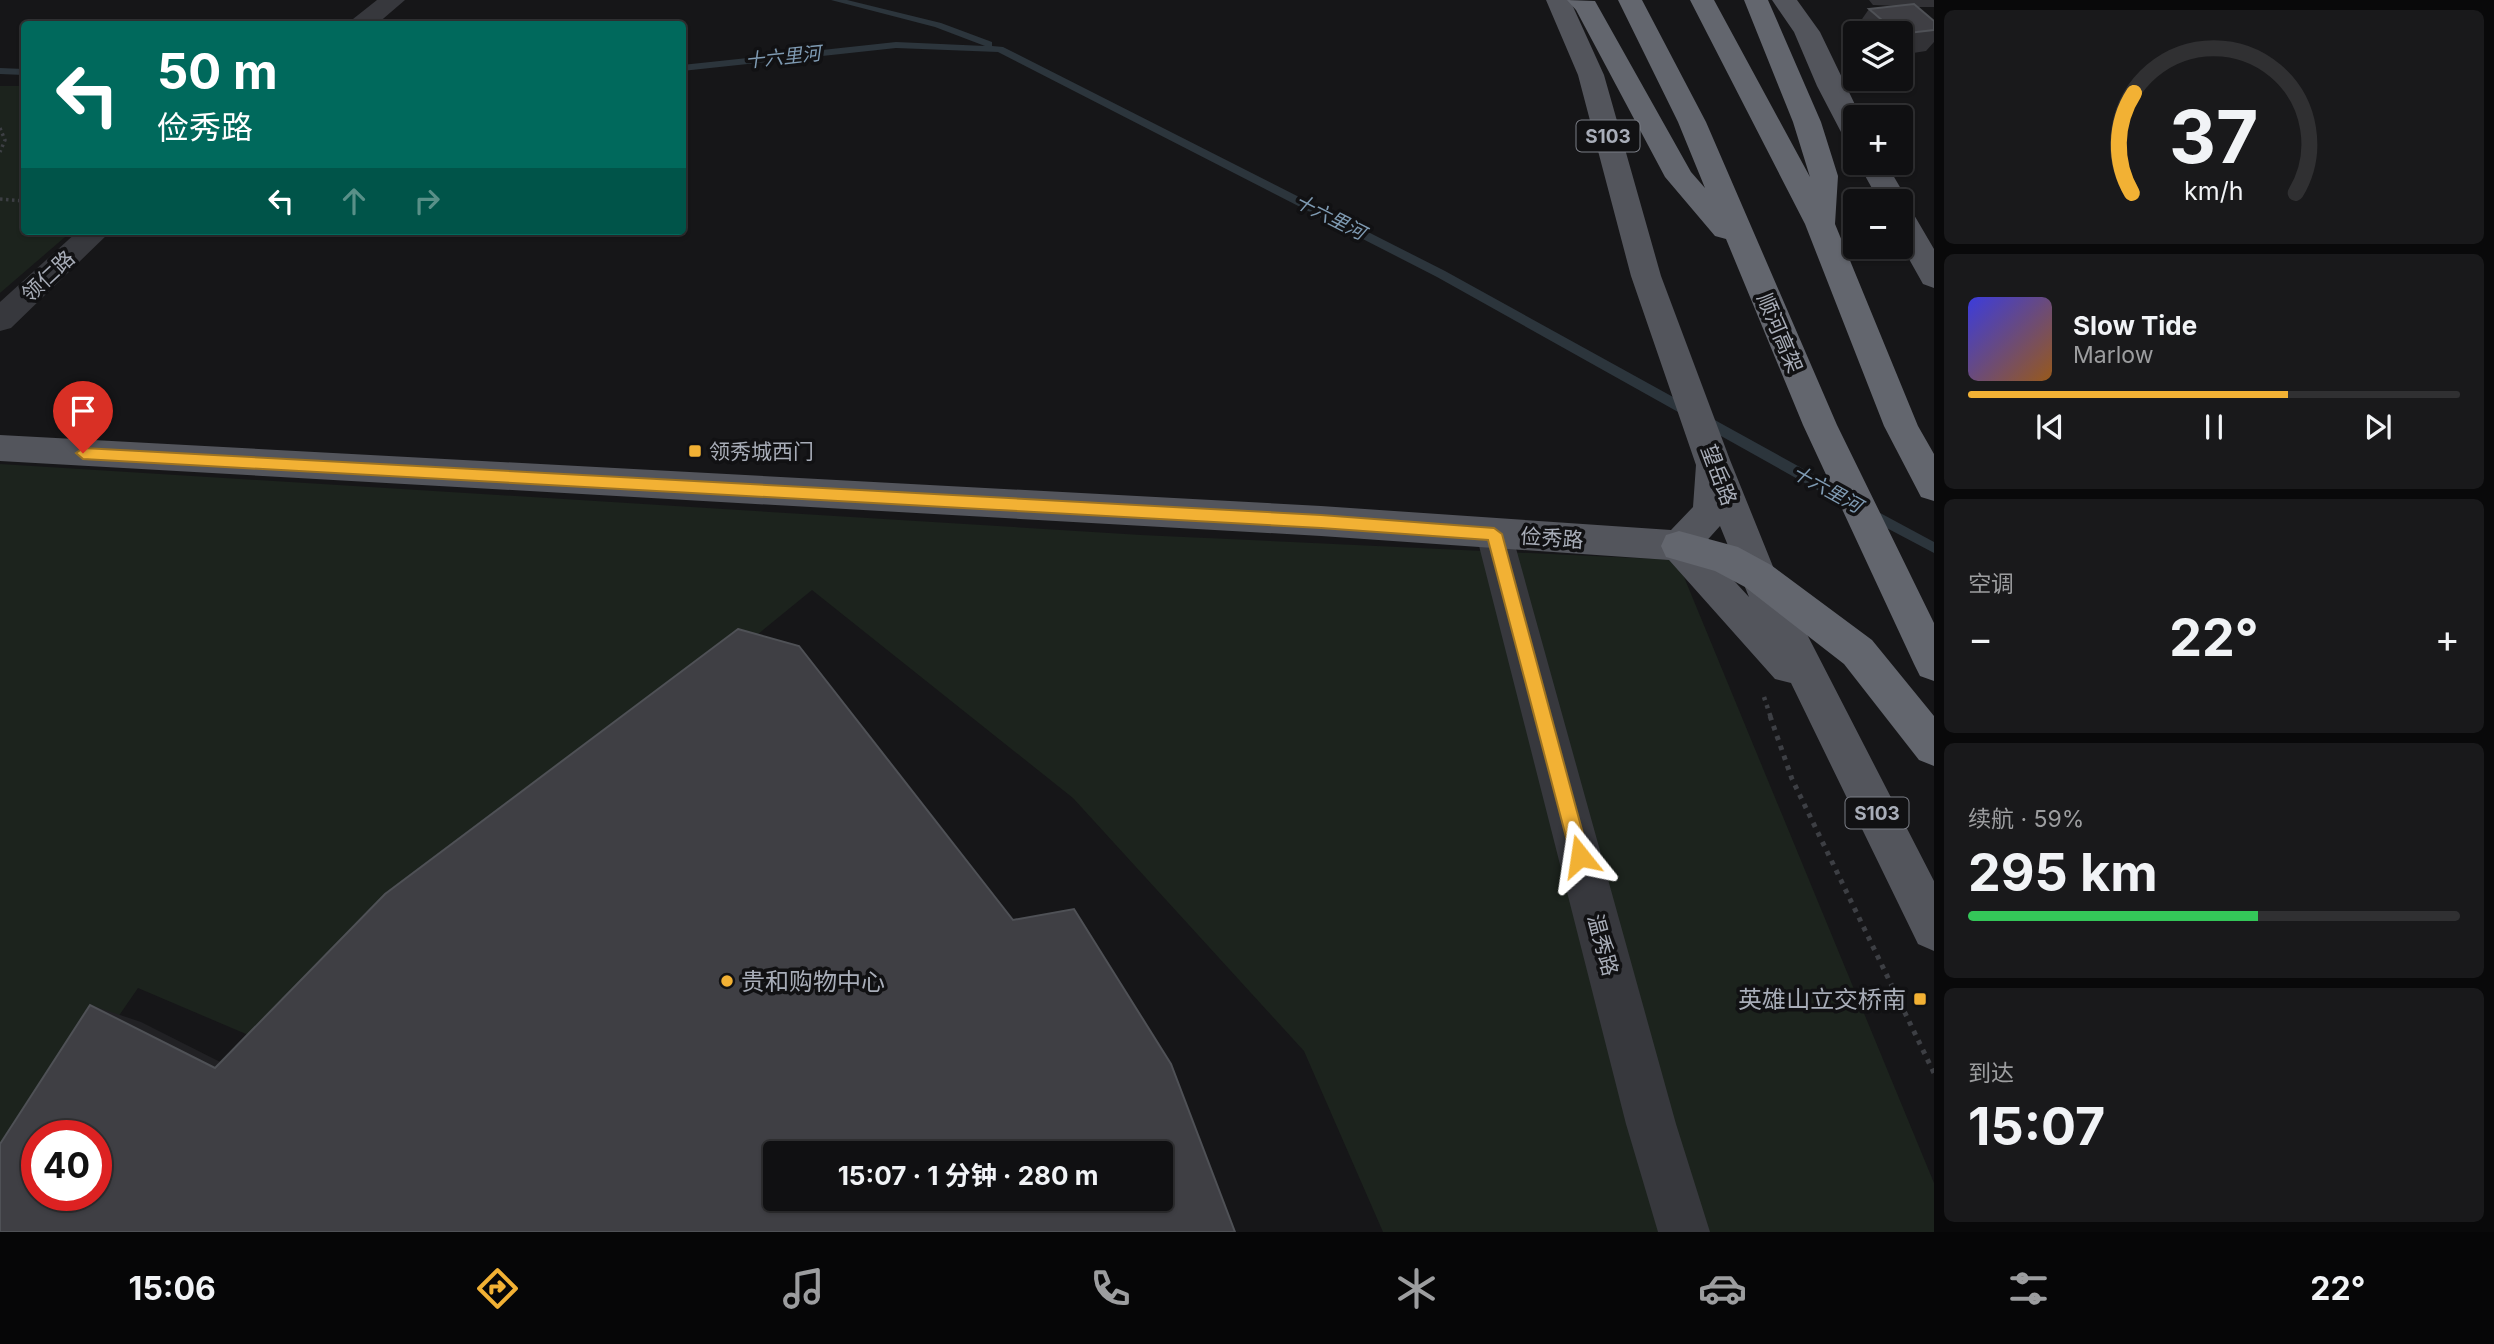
<!DOCTYPE html>
<html lang="zh">
<meta charset="utf-8">
<style>
:root{--surface:#101012;--page:#19191b;--text:#f1f3f6;--muted:#9c9d9f;--line:#303032;--accent:#f2b134}
body{margin:0;font-family:Inter,"Noto Sans SC",sans-serif;background:var(--page);color:var(--text);height:100vh;display:flex;flex-direction:column;font-size:26px;white-space:nowrap}
*{box-sizing:border-box;margin:0}
p{font-size:23px;color:var(--muted)}
.icon{flex:none;width:38px;height:38px;fill:none;stroke:currentColor;stroke-width:2;stroke-linecap:round;stroke-linejoin:round}
.map{position:relative;flex:1;overflow:hidden}
.side{display:flex;flex-direction:column;gap:10px;padding:10px;background:#09090a;width:560px}
.side>*{flex:none}
.banner{position:absolute;left:21px;top:21px;width:665px;height:214px;border-radius:7px;box-shadow:0 2px 5px #0004,0 0 0 2px var(--line);background:#00695c;color:#fff;overflow:hidden}
.fabs{position:absolute;left:1843px;top:21px;display:grid;gap:14px}
.fabs a{display:grid;place-items:center;width:70px;height:70px;border-radius:7px;background:var(--surface);box-shadow:0 2px 5px #0004,0 0 0 2px var(--line);font-size:35px}
.speed{position:absolute;left:21px;top:1120px;display:flex;gap:14px;font-size:35px;font-weight:700;text-align:center}
.speed>*{display:grid;place-content:center;width:91px;height:91px;border-radius:50%;background:var(--surface);box-shadow:0 2px 5px #0004,0 0 0 2px var(--line);line-height:1}
.speed .limit{border:10px solid #d22;background:#fff;color:#111}
.pin{position:absolute;display:grid;place-items:center;width:60px;height:60px;color:#fff;margin:-72px -30px;border-radius:50% 50% 50% 0;rotate:-45deg;box-shadow:0 0 7px #0007}
.pin .icon{rotate:45deg}
.me{position:absolute;width:77px;margin:-38px;rotate:345deg;stroke-linejoin:round;filter:drop-shadow(0 0 5px #0008)}
.turn{display:flex;align-items:center;gap:24px;height:147px;padding:0 21px;font-size:32px}
.turn .icon{width:91px;height:91px;stroke-width:2.5}
.turn b{display:block;font-size:49px;line-height:60px}
.lanes{display:flex;align-items:center;height:66px;padding:0 21px;background:#0003;justify-content:center;gap:35px;direction:ltr}
.lanes .off{opacity:.35}
.big{font-size:52px;font-weight:700;line-height:1.1}
.side .widget{flex:1;display:flex;flex-direction:column;justify-content:center;gap:10px;min-width:0;padding:0 24px;border-radius:10px;background:var(--page)}
.side .dial{align-items:center;gap:0}
.dial svg{height:182px;overflow:visible;fill:none;stroke:var(--line);stroke-width:7;stroke-linecap:round;text-anchor:middle}
.dial text{fill:var(--text);stroke:none}
.song{display:flex;align-items:center;gap:21px}
.cover{width:84px;height:84px;border-radius:10px;background:linear-gradient(135deg,hsl(240 70% 55%),hsl(30 70% 35%))}
.played{height:7px;border-radius:4px;background:linear-gradient(90deg,var(--accent) 65%,var(--line) 65%)}
.keys{display:flex;justify-content:space-around;direction:ltr}
.heat{display:flex;justify-content:space-between;align-items:center;font-size:38px;direction:ltr}
.charge{height:10px;border-radius:5px;background:linear-gradient(90deg,#34c759 59%,var(--line) 0)}
.trip{position:absolute;left:763px;top:1141px;width:410px;height:70px;border-radius:7px;background:var(--surface);box-shadow:0 2px 5px #0004,0 0 0 2px var(--line);font-weight:700;line-height:70px;text-align:center}
.dock{display:flex;height:112px;justify-content:space-around;align-items:center;background:#060607;color:var(--muted)}
.dock .icon{width:49px;height:49px}
.dock .selected{color:var(--accent)}
.dock b{font-size:32px;color:var(--text)}
main{display:flex;flex:1;min-height:0}
.map>svg:first-child{display:block}
</style>
<main>
<div class="map">
<svg width="1934" height="1232" viewBox="0 0 1934 1232">
<rect width="100%" height="100%" fill="#161618"/>
<!-- green -->
<path fill="#1c231d" d="M0 86H24V231H72L0 293Z
M0 464 1141 535 1677 560 1934 1183V1232H1383L1304 1051 1073 798 812 590 260 1040 138 988 0 1188Z"/>
<g fill="none" stroke-linecap="round" stroke-linejoin="round">
<!-- stream -->
<path fill="#2c353c" fill-rule="evenodd" d="M831 0H847L941 23 992 42V46L1003 47 1445 271 1856 498 1858 502 1856 506H1846L1437 277 998 52 896 48 682 71V65L896 42 985 46 935 27Z
M0 68 24 69V75L0 74Z
M1869 507 1934 542V553L1864 516 1862 512Z"/>
<!-- path-far2 -->
<path stroke="#3d3f44" stroke-width="3.5" stroke-dasharray="2.5 3.5" stroke-linecap="butt" d="M0 128 5 140 0 152
M0 199 24 201"/>
<!-- path-far1 -->
<path stroke="#3d3f44" stroke-width="4.5" stroke-dasharray="3.5 5" stroke-linecap="butt" d="M1764 697 1771 718"/>
<!-- path -->
<path stroke="#3d3f44" stroke-width="5" stroke-dasharray="4.5 6" stroke-linecap="butt" d="M1770 716 1792 779 1934 1073"/>
<!-- minor -->
<path fill="#37383d" fill-rule="evenodd" d="M377 0H405L377 24H350L353 19Z
M78 231H111L11 328 0 331V302Z
M1494 519 1507 524 1512 534 1676 1124 1710 1232H1658L1626 1124 1476 534 1481 524Z"/>
<!-- major -->
<path fill="#53555c" fill-rule="evenodd" d="M1546 0H1570L1604 75 1661 276 1730 460 1776 574 1934 881V951L1918 944 1791 683 1775 679 1669 560 1321 536 0 461V435L1321 506 1671 530 1693 507 1696 465 1631 276 1578 75ZM1720 526 1749 597 1702 546Z
M1772 0H1797L1820 32 1861 117H1855V140L1845 138 1841 132 1817 86 1794 32Z
M1858 163H1886L1908 201 1904 206 1910 208 1934 249V288L1923 284 1900 243V201H1879Z"/>
<!-- highway -->
<path fill="#63666e" fill-rule="evenodd" d="M1567 0 1595 1 1691 172 1705 188 1678 122 1618 0H1642L1706 122 1837 425 1934 623V681L1920 676 1914 664 1803 425 1726 239 1715 236 1665 177 1576 10Z
M1690 0H1714L1810 177 1793 122 1744 0H1768L1821 122 1838 176 1835 224 1918 426 1934 454V501L1921 497 1884 426 1805 224Z
M1679 531 1738 547 1771 565 1872 640 1934 716V766L1919 760 1844 664 1745 587 1715 571 1666 557 1661 546 1666 535Z"/>
</g>
<!-- wall -->
<path fill="#323236" d="M1869 0H1934V7H1917L1934 21V42L1926 51 1900 55V33H1855L1853 32 1869 9 1898 6 1873 5Z"/>
<!-- shaded-wall -->
<path fill="#212124" d="M90 1005 141 1022 260 1082 215 1068Z"/>
<!-- building -->
<path fill="#3f3f44" stroke="#4f5156" stroke-width="2" fill-rule="evenodd" d="M1914 4 1934 21V30L1900 34V33H1897L1869 9Z
M738 629 799 646 1013 920 1074 909 1171 1064 1235 1232H0V1144L90 1005 215 1068 385 894ZM37 1136H96V1195H37ZM775 1153H1160V1199H775Z"/>
<!-- route -->
<path fill="#f2b134" stroke="#9d7322" stroke-width="2" d="M83 448 1321 515 1494 528 1502 534 1589 856 1586 862 1580 865 1573 862 1571 856 1488 540 1321 528 83 459 76 453Z"/>
<!-- markers -->
<g fill="#f2b134" stroke="#111113" stroke-width="2.5">
<rect x="688" y="444" width="14" height="14" rx="3.5"/>
<circle cx="727" cy="981" r="7"/>
<rect x="1913" y="992" width="14" height="14" rx="3.5"/>
</g>
<g text-anchor="middle" dominant-baseline="central" stroke-width="7" stroke-linejoin="round" paint-order="stroke">
<!-- far-water labels -->
<g font-size="19" font-style="italic" fill="#7f9bb3" stroke="#111113">
<text transform="translate(783 57) rotate(-6)">十六里河</text>
<text transform="translate(1330 217) rotate(27)">十六里河</text>
<text transform="translate(1827 489) rotate(29)">十六里河</text>
</g>
<!-- shield labels -->
<g fill="#111113" stroke="#7b7e86" stroke-width="2">
<rect x="1576.5" y="120.5" width="63" height="31" rx="5"/>
<rect x="1845.5" y="797.5" width="63" height="31" rx="5"/>
</g>
<g font-size="19" font-weight="bold" fill="#a8adb8">
<text x="1608" y="136">S103</text>
<text x="1877" y="813">S103</text>
</g>
<!-- street labels -->
<g font-size="21" fill="#a8adb8" stroke="#111113">
<text transform="translate(48 276) rotate(-43)">领仁路</text>
<text transform="translate(1780 333) rotate(67)">顺河高架</text>
<text transform="translate(1719 475) rotate(69)">望岳路</text>
<text transform="translate(1552 538) rotate(4)">俭秀路</text>
<text transform="translate(1603 945) rotate(75)">温秀路</text>
</g>
<!-- poi labels -->
<g font-size="21" fill="#a8adb8" stroke="#111113" text-anchor="start">
<text x="709" y="451">领秀城西门</text>
</g>
<!-- near-poi labels -->
<g font-size="24" fill="#a8adb8" stroke="#111113" text-anchor="start">
<text x="741" y="981">贵和购物中心</text>
<text x="1906" y="999" text-anchor="end">英雄山立交桥南</text>
</g>
</g>
</svg>
<div class="fabs">
<a><svg class="icon" aria-label="layers" viewBox="0 0 24 24"><path d="M12 4l9 5-9 5-9-5zM3 14l9 5 9-5"/></svg></a>
<a>+</a>
<a>−</a>
</div>
<div class="speed"><div class="limit">40</div></div>
<div class="pin" style="left:83px;top:453px;background:#d93025"><svg class="icon" aria-label="arrive" viewBox="0 0 24 24"><path d="M6 21V4h12l-3 4 3 4H6"/></svg></div>
<svg class="me" style="left:1580px;top:856px" viewBox="-20 -20 40 40"><path d="M0-17L14 15 0 8-14 15z" fill="#f2b134" stroke="#fff" stroke-width="4"/></svg>
<div class="trip">15:07 · 1 分钟 · 280 m</div>
<div class="banner">
<div class="turn"><svg class="icon" aria-label="left" viewBox="0 0 24 24"><path d="M17 20v-9H6M10 6l-5 5 5 5"/></svg><div><b>50 m</b>俭秀路</div></div>
<div class="lanes"><svg class="icon" aria-label="left" viewBox="0 0 24 24"><path d="M17 20v-9H6M10 6l-5 5 5 5"/></svg><svg class="icon off" aria-label="ahead" viewBox="0 0 24 24"><path d="M12 20V5M6 11l6-6 6 6"/></svg><svg class="icon off" aria-label="right" viewBox="0 0 24 24"><path d="M7 20v-9h11M14 6l5 5-5 5"/></svg></div>
</div>
</div>
<section class="side">
<div class="widget dial"><svg viewBox="0 0 100 80">
<path d="M14 69A42 42 0 1 1 86 69"/>
<path d="M14 69A42 42 0 0 1 15 25" stroke="#f2b134"/>
<text x="50" y="56" font-size="32" font-weight="700">37</text>
<text x="50" y="72" font-size="11">km/h</text>
</svg></div>
<div class="widget">
<div class="song"><i class="cover"></i><div><b>Slow Tide</b><p>Marlow</p></div></div>
<div class="played"></div>
<div class="keys"><svg class="icon" aria-label="previous" viewBox="0 0 24 24"><path d="M18 5L8 12l10 7zM5 5v14"/></svg><svg class="icon" aria-label="pause" viewBox="0 0 24 24"><path d="M8 5v14M16 5v14"/></svg><svg class="icon" aria-label="next" viewBox="0 0 24 24"><path d="M6 5l10 7-10 7zM19 5v14"/></svg></div>
</div>
<div class="widget"><p>空调</p>
<div class="heat"><a>−</a><b class="big">22°</b><a>+</a></div>
</div>
<div class="widget"><p>续航 · 59%</p><b class="big">295 km</b><div class="charge"></div></div>
<div class="widget"><p>到达</p><b class="big">15:07</b></div>
</section>
</main>
<nav class="dock">
<b>15:06</b>
<svg class="icon selected" aria-label="directions" viewBox="0 0 24 24"><path d="M12 3l9 9-9 9-9-9zM9 14v-3h6M13 9l2 2-2 2"/></svg>
<svg class="icon" aria-label="music" viewBox="0 0 24 24"><path d="M9 18V5l10-2v13"/><circle cx="6" cy="18" r="3"/><circle cx="16" cy="16" r="3"/></svg>
<svg class="icon" aria-label="phone" viewBox="0 0 24 24"><path d="M5 4h4l2 5-3 2q2 4 5 5l2-3 5 2v4C11 20 4 13 5 4z"/></svg>
<svg class="icon" aria-label="climate" viewBox="0 0 24 24"><path d="M12 3v18M4 7l16 10M4 17L20 7"/></svg>
<svg class="icon" aria-label="car" viewBox="0 0 24 24"><path d="M5 17H2v-5l4-1 3-4h7l3 4 3 1v5h-3M9 17h6M6 11h13"/><circle cx="7" cy="17" r="2"/><circle cx="17" cy="17" r="2"/></svg>
<svg class="icon" aria-label="filters" viewBox="0 0 24 24"><path d="M4 7h16M4 17h16"/><circle cx="9" cy="7" r="2"/><circle cx="15" cy="17" r="2"/></svg>
<b>22°</b>
</nav>
